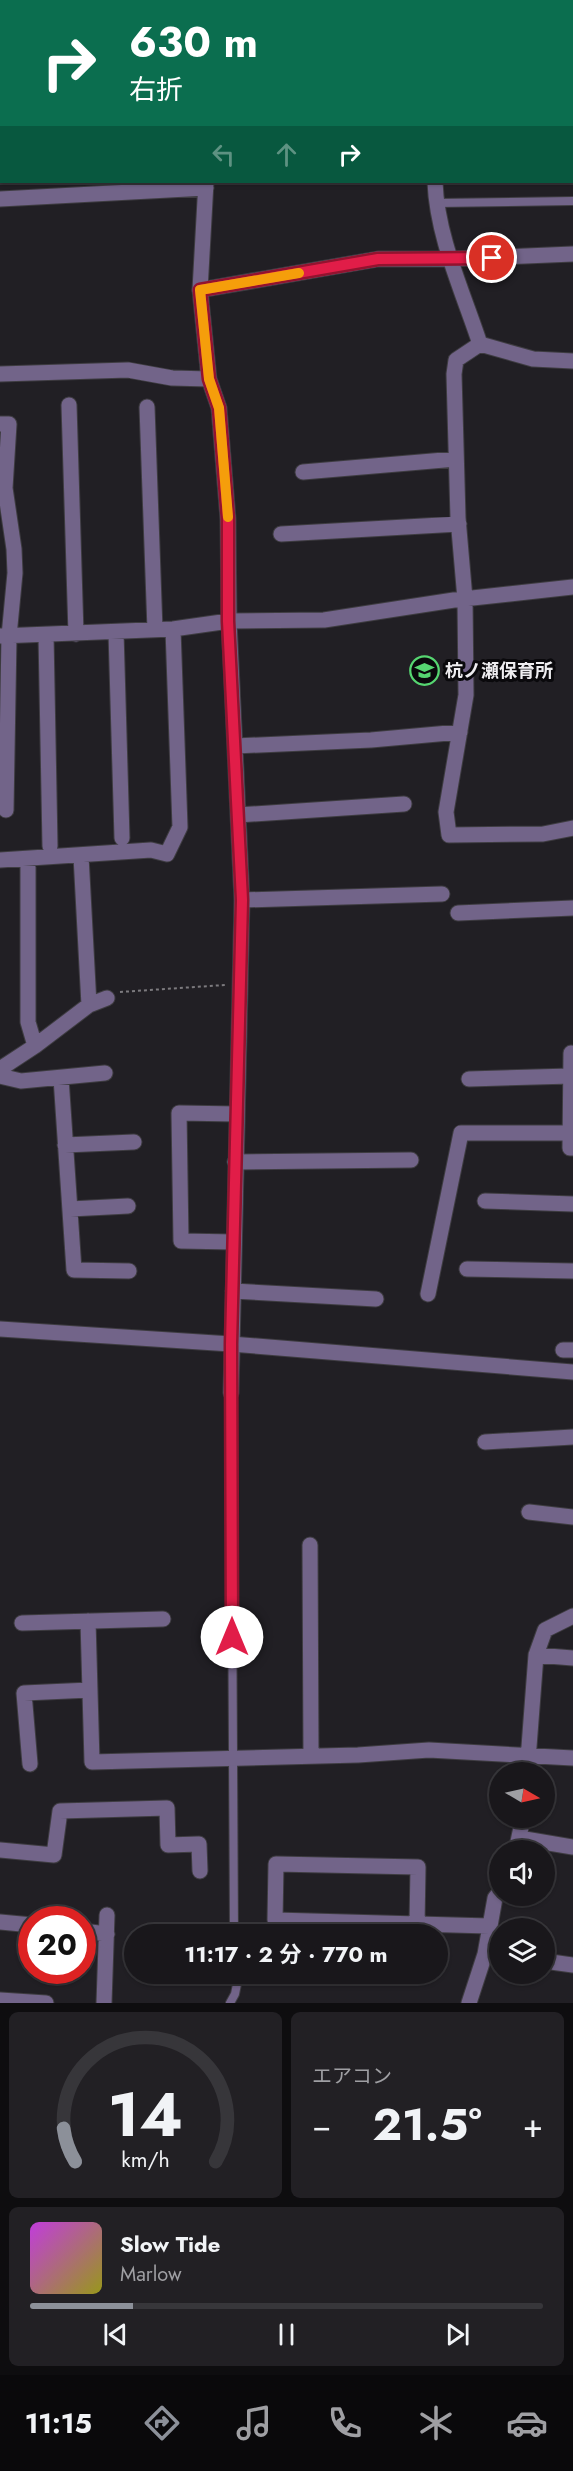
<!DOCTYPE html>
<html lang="ja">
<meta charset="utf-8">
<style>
:root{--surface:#19171b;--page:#222024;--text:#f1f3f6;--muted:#9f9fa3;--line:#37363a;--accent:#8c9099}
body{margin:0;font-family:Jost,"Noto Sans JP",sans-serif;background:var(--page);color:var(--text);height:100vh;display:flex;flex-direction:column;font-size:22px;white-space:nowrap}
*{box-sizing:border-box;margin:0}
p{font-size:20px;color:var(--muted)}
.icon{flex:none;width:33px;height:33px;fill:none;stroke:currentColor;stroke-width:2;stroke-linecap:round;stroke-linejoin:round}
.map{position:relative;height:2003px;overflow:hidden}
.panel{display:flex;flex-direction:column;gap:9px;padding:9px;background:#0e0d0f;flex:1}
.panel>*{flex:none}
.banner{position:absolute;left:0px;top:0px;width:573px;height:183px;box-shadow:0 2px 4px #0004,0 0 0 2px var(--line);background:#0b6e4f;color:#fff;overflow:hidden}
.needle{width:39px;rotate:99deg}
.controls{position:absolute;left:489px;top:1762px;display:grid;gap:12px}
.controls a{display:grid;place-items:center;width:66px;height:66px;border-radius:50%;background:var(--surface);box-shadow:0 2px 4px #0004,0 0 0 2px var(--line);font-size:30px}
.speed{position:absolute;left:18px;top:1906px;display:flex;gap:12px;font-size:30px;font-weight:700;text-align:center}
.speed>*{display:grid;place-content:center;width:78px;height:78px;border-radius:50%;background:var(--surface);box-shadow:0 2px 4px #0004,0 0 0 2px var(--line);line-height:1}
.speed .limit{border:9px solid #d22;background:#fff;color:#111}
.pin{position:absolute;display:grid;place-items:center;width:51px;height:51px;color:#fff;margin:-26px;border:3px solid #fff;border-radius:50%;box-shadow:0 2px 6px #0007}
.me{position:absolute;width:66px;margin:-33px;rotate:0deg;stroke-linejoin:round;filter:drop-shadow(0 0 4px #0008)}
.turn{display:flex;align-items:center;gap:21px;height:126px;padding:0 30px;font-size:27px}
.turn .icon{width:78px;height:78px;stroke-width:2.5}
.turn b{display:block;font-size:42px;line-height:51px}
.lanes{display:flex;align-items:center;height:57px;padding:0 30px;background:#0003;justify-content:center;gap:30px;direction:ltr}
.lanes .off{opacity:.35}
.big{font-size:45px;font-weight:700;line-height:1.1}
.panel .widget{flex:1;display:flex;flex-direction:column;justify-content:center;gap:9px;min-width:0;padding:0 21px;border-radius:9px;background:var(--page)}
.panel .dial{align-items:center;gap:0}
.dial svg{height:156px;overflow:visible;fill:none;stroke:var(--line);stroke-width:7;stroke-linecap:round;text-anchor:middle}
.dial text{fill:var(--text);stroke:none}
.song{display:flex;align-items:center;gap:18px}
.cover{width:72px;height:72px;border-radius:9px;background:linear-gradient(135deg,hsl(290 70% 55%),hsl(60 70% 35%))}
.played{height:6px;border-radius:3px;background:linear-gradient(90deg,var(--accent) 20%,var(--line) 20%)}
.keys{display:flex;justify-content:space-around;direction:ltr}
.heat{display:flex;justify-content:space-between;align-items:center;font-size:33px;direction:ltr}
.panel .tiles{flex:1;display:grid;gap:9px;grid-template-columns:1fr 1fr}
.widget:last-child{grid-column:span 2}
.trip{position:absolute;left:124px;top:1924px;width:324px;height:60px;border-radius:30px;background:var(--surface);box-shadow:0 2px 4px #0004,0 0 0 2px var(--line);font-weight:700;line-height:60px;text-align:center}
.tab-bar{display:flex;height:96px;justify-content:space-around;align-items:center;background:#0a090b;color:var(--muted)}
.tab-bar .icon{width:42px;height:42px}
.tab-bar .selected{color:var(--accent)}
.tab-bar b{font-size:27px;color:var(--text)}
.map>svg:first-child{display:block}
</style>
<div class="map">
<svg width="573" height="2003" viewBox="0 0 573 2003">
<rect width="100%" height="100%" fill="#211f24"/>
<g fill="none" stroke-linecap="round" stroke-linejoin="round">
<defs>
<path id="service" d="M572 87H573
M572 142H573
M436 203 573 201
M231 1393 234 1935
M230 2003 235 1994 239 1974"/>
<path id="minor" d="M418 0V2
M0 56 2 55
M0 101H2
M0 152H2
M206 182 200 290 209 379 219 408 228 519 229 621 242 900 231 1393
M435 182C437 237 463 292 480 344L533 359 573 361
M0 199 206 188
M480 344 456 360 454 374 458 518 465 599 466 695 446 812 449 835 543 834 573 828
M0 374 128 370 172 378 209 379
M69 405 76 634
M147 407 155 630
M0 424H9L5 488 14 549 15 573 9 636 6 810
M303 472 456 459
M281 534 459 524
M116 632 122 838
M46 635 50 846
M0 636 173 629 229 621 324 620 454 600 573 587
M235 746 371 740 460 732
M238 815 404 804
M81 856 89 1005
M28 859V1022L35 1046
M0 860 151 850 167 854 180 827 173 629
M242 900 442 894
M458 913 573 908
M571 1053 570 1148H573
M0 1069 35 1046 89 1005 107 998
M0 1076 21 1081 105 1073
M61 1078 74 1270 129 1271
M469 1079 571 1076
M65 1145 134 1142
M235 1162 411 1160
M485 1201 573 1204
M70 1209 128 1206
M234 1242 181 1241 179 1113 237 1114
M467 1269 573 1271
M233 1291 376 1299
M428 1294 461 1133H570
M563 1350H573
M485 1442 573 1437
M529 1512 573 1517
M310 1545 311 1756
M88 1621 92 1762 358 1755 429 1750 573 1758
M22 1623 163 1619
M536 1655 573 1658
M30 1764 24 1693 90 1690
M527 1773 536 1655 545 1630 573 1616
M519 1838 573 1847
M0 1850 54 1855 60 1811 167 1808 168 1845 199 1844 200 1871
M516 1851 523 1818
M0 1922 32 1925
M417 1924 418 1867 276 1864 275 1920 489 1926
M82 1931 107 1934
M544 1961 573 1965
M0 2000 46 2003
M104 2003 107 1915
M469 2003 485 1954 495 1898 500 1892"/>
<path id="tertiary" d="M200 290 378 259H451L573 254
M0 1329 231 1344 573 1372"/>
</defs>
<!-- service casing -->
<use href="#service" stroke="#3e3c41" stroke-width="10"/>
<!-- minor casing -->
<use href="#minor" stroke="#3e3c41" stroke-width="17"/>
<!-- tertiary casing -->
<use href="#tertiary" stroke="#3e3c41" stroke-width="17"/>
<!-- path -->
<path stroke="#7c7a7e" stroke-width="2" stroke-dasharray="3 3" stroke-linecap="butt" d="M120 992 225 985"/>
<!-- service -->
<use href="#service" stroke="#726489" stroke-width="8"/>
<!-- minor -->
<use href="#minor" stroke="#726489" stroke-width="15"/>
<!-- tertiary -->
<use href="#tertiary" stroke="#726489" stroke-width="15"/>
</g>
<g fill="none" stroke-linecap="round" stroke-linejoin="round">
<defs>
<path id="route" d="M232 1637 231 1344 242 900 228 621V519L219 408 209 379 200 290 378 259 492 258"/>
</defs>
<!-- route casing -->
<use href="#route" stroke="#92132f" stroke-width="15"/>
<!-- route -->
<use href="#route" stroke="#e11d48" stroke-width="10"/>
<!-- slow -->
<path stroke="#f59e0b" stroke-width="10" d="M228 517 219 408 209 379 200 290 299 273"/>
</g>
<!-- icons -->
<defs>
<symbol id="school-ring" viewBox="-11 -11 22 22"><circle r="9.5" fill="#0a090c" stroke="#56d671" stroke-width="1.5"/><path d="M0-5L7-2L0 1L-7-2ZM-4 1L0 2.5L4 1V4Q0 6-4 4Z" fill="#56d671"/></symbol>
</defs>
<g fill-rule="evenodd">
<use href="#school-ring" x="408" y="654" width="33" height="33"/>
</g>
<g text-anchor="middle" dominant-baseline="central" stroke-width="6" stroke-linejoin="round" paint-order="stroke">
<!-- poi labels -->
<g font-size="18" font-weight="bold" fill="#eeedf0" stroke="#0a090c" text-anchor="start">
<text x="445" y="671">杭ノ瀬保育所</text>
</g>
</g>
</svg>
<div class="controls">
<a><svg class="needle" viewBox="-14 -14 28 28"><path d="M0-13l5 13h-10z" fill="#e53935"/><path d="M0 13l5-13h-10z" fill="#9f9fa3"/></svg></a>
<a><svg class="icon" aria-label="sound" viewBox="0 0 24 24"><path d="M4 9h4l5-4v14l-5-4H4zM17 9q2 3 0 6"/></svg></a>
<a><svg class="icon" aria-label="layers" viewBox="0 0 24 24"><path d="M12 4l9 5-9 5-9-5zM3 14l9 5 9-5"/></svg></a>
</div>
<div class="speed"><div class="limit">20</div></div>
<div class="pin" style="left:492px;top:258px;background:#d93025"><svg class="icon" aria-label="arrive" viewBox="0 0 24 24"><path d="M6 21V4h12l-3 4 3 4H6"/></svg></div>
<svg class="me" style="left:232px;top:1637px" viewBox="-20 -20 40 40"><circle r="19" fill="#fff"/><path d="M0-13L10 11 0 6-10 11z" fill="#e11d48"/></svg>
<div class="trip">11:17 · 2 分 · 770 m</div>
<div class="banner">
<div class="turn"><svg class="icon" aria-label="right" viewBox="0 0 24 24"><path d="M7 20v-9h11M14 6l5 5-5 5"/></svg><div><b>630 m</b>右折</div></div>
<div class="lanes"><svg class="icon off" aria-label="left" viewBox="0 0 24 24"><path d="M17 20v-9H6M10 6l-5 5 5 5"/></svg><svg class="icon off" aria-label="ahead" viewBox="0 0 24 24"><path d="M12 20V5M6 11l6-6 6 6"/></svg><svg class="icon" aria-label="right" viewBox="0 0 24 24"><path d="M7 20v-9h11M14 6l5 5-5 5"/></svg></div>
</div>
</div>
<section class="panel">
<div class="tiles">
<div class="widget dial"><svg viewBox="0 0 100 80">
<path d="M14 69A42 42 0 1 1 86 69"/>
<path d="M14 69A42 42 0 0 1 8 52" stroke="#8c9099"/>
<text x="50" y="56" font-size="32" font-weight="700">14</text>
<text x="50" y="72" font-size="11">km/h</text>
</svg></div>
<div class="widget"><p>エアコン</p>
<div class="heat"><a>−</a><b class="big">21.5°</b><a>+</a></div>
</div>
<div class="widget">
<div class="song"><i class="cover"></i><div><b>Slow Tide</b><p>Marlow</p></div></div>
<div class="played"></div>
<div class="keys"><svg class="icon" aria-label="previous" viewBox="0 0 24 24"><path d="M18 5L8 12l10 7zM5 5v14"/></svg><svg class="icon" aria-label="pause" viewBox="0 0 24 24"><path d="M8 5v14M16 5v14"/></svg><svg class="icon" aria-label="next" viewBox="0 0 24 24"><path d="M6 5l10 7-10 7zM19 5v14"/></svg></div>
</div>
</div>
</section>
<nav class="tab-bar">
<b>11:15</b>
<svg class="icon selected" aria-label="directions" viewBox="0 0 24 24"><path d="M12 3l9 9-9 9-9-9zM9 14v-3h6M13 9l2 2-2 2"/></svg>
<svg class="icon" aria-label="music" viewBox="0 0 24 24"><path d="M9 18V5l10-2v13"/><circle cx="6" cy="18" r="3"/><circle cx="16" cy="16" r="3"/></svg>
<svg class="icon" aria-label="phone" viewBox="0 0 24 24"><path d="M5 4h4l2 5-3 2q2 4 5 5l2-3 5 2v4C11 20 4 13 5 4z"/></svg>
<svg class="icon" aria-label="climate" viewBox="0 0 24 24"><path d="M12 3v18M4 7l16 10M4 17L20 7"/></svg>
<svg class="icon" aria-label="car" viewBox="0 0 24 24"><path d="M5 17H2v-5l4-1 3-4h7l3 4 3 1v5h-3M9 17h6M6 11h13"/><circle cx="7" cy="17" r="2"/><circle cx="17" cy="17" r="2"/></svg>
</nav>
